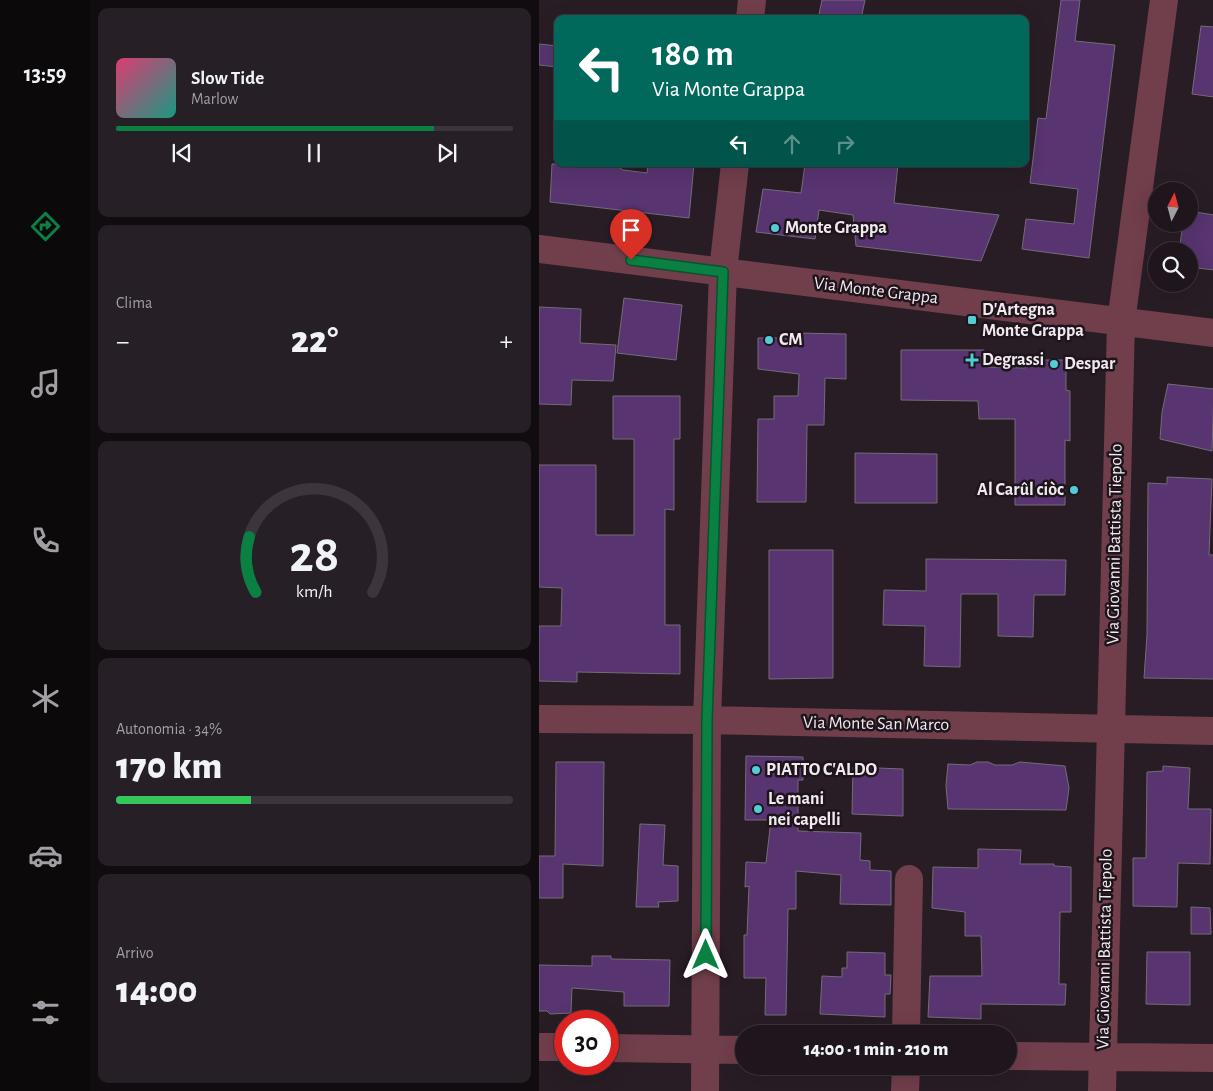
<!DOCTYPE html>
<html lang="it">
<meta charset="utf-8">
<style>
:root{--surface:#1e161c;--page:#261f25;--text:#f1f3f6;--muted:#a19fa3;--line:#3c353b;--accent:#0b8043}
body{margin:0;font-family:"Alegreya Sans",sans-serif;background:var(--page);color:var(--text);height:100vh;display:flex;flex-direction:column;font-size:19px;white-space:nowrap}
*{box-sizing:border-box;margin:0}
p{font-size:16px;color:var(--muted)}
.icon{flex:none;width:28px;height:28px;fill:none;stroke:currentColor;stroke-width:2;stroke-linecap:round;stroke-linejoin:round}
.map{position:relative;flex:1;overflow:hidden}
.side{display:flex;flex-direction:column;gap:8px;padding:8px;background:#100c0f;width:449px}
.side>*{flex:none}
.hud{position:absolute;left:15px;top:15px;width:475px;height:152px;border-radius:10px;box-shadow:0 5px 20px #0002,0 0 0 1px var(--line);background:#00695c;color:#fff;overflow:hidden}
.needle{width:32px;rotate:6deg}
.controls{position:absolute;left:609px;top:182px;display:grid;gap:10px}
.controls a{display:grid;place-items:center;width:50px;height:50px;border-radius:50%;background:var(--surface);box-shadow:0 5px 20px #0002,0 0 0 1px var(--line);font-size:25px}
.speed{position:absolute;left:15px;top:1010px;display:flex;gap:10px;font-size:25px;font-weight:700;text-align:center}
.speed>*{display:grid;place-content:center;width:65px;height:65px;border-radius:50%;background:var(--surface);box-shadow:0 5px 20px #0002,0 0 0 1px var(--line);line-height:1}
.speed .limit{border:8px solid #d22;background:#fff;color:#111}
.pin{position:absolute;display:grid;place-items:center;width:42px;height:42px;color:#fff;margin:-51px -21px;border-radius:50% 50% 50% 0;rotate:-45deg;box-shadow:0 0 5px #0007}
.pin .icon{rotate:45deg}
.me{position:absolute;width:55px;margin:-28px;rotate:0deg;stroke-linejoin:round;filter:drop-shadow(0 0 4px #0008)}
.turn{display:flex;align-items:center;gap:18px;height:105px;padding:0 15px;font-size:22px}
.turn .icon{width:65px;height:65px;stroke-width:2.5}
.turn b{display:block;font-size:35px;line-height:42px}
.lanes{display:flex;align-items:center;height:48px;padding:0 15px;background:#0003;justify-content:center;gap:25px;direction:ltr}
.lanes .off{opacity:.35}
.big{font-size:38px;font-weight:800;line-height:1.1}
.side .card{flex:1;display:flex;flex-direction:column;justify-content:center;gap:8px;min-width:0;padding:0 18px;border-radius:10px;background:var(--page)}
.side .dial{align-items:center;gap:0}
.dial svg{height:130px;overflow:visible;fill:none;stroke:var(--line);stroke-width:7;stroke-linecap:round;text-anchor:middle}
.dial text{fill:var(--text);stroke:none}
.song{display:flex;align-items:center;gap:15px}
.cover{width:60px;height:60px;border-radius:8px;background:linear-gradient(135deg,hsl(340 70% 55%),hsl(170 70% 35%))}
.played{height:5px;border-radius:2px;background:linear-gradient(90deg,var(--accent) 80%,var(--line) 80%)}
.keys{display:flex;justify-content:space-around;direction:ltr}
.heat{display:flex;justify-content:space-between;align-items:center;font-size:28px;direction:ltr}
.charge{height:8px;border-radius:4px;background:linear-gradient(90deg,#34c759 34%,var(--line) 0)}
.trip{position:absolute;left:196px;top:1025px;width:282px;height:50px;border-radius:25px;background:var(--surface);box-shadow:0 5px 20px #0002,0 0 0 1px var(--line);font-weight:800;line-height:50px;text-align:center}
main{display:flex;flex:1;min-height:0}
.tabs{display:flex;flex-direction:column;width:90px;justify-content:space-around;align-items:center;background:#0c090b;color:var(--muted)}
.tabs .icon{width:35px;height:35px}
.tabs .active{color:var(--accent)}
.tabs b{font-size:22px;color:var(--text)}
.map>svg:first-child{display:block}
</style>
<main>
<nav class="tabs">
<b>13:59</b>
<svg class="icon active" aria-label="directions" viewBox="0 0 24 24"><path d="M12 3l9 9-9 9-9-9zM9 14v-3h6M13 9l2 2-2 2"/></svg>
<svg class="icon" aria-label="music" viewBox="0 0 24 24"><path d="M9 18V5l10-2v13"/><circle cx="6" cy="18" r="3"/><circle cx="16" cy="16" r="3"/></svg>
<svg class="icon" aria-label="phone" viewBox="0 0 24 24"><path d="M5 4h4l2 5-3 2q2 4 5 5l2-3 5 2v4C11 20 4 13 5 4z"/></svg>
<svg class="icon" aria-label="climate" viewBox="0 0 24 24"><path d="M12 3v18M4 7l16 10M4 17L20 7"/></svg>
<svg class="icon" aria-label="car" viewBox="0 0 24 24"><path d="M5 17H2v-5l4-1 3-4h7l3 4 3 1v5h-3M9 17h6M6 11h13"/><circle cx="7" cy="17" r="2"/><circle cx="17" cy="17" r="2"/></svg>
<svg class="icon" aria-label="filters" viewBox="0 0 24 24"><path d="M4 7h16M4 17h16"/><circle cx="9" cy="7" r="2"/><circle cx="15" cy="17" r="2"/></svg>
</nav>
<section class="side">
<div class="card">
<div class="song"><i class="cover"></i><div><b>Slow Tide</b><p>Marlow</p></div></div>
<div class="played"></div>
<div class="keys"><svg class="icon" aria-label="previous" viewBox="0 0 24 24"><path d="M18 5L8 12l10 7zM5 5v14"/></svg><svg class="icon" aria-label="pause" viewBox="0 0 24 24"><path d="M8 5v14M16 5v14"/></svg><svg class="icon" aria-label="next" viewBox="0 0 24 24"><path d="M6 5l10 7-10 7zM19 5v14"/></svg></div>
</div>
<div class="card"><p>Clima</p>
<div class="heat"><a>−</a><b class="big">22°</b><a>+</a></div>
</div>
<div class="card dial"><svg viewBox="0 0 100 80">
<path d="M14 69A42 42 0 1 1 86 69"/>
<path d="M14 69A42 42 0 0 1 10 35" stroke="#0b8043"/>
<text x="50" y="56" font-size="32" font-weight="700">28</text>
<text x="50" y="72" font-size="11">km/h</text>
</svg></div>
<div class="card"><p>Autonomia · 34%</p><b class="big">170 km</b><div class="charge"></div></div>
<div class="card"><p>Arrivo</p><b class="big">14:00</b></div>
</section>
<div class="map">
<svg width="675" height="1091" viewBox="0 0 675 1091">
<rect width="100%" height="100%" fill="#281d25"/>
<!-- building -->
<path fill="#583470" stroke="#736c79" d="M283 0H326L322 19H279Z
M522 0H541L536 41 576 45 550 258 483 249 487 219 535 224 539 189 491 183 499 118 507 119Z
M662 26 675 27V97L653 94Z
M0 44 19 46V67L0 65Z
M13 164H75L84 170 108 173 109 164H155L150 218 11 202Z
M266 164H359L355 203 460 215 442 261 317 246 314 215 280 210 276 239 217 232 224 189 262 193Z
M650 211 675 215V270L650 267V251H640L644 224H650Z
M85 298 143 305 137 360 78 353Z
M0 307 42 309 41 343 77 345 74 381 33 380 32 405 0 404Z
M259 333 307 334V379L286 378 285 425H268L267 502H218L219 419H235V396H259L260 374 219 369V338H259Z
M362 350H445V367L486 368V360H527V390L531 391V441L526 440V505H476V419H440L439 401 362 400Z
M629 384 675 389 673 451 621 439 623 412Z
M74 396H141V439H135V510L126 509V625H141V674L38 672V682L0 681V626H22L23 588 0 587V465H57V535H95V439H74Z
M316 453 398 454V503H316Z
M628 477 673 479 670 555H675V679L605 678 608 635 609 483 628 484Z
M230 550H294V678L230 679Z
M387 559 527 560 526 595H495L494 637 459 636V594H422L421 667 385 666 386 626 344 625 345 590 387 591Z
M207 756 264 757V780H259V831L322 833 321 860 331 861V870L352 871V905L301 904 302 875 257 871V909H249L247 1015H226L227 978H205V935H208L210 886 206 887 207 862 227 863 232 820H206Z
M17 762H65L64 866 24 864V898H0V856H16Z
M438 762H449L456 765H473L481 762 526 766 530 788 527 810 409 809 407 786 409 764 431 765Z
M624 766 651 768 649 809H672L671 864 639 863 638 907 594 906V858H607L608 772 624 771Z
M314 767 364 769V816L313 814Z
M101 824 126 825 124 865 139 866V901L119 902 120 907H97Z
M439 849 482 850 481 864H515V866L532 867V912H521L520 984H527L526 1005 442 1004V1019L389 1017 391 976H443L442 936H426V912L393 908 394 867 439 868Z
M652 907 671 908 672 934H652Z
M308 952 346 953V975H352L351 994H346V1017L281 1014 283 976 303 977V968H308Z
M608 952H651V1005L607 1004Z
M53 956H72V959L131 960 130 1006H85V992L33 988 32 1013 11 1014 8 1011H0V965L53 966Z"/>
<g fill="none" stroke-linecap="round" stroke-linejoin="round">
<!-- minor -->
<path stroke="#713e4b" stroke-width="28" d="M211 19 213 0
M0 249 675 333
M0 719 168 720 675 731
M367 1034 370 879
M0 1047H26
M69 1048 205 1050
M470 1056 675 1058
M166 1091 168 720 184 271 196 164
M366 1091 367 1066
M563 1091 582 322 625 0"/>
</g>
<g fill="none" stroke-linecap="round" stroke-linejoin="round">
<defs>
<path id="route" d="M92 260 184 272 168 720 167 955"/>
</defs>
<!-- route casing -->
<use href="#route" stroke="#07532c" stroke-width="12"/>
<!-- route -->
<use href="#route" stroke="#0b8043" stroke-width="9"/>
</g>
<!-- markers -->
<g fill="#52ccd6" stroke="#1e141b" stroke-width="2">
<circle cx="236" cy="228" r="5"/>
<rect x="428" y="315" width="10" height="10" rx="2.5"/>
<circle cx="230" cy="340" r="5"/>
<path d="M430.5 352.5h5v5h5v5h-5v5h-5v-5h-5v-5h5z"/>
<circle cx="515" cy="364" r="5"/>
<circle cx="535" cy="490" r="5"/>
<circle cx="217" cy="770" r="5"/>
<circle cx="219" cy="809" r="5"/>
</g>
<g text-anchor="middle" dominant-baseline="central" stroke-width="5" stroke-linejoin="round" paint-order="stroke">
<!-- poi labels -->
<g font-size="18" font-weight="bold" fill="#f0e9ee" stroke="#1e141b" text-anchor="start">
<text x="246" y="228">Monte Grappa</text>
<text x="443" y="310">D'Artegna<tspan x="443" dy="21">Monte Grappa</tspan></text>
<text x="240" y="340">CM</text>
<text x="443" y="360">Degrassi</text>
<text x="525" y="364">Despar</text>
<text x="525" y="490" text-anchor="end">Al Carûl ciòc</text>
<text x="227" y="770">PIATTO C'ALDO</text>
<text x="229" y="799">Le mani<tspan x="229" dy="21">nei capelli</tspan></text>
</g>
<!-- street labels -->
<g font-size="18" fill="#f0e9ee" stroke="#1e141b">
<text transform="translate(337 291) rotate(7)">Via Monte Grappa</text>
<text transform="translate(576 544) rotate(-89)">Via Giovanni Battista Tiepolo</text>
<text transform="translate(337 724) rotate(1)">Via Monte San Marco</text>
<text transform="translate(566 949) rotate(-89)">Via Giovanni Battista Tiepolo</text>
</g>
</g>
</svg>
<div class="controls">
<a><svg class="needle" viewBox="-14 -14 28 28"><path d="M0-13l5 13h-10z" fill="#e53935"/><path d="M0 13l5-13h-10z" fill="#a19fa3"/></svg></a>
<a><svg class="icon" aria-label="search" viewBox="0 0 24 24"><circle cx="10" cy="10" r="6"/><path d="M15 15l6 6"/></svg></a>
</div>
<div class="speed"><div class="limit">30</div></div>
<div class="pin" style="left:92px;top:260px;background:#d93025"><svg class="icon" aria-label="arrive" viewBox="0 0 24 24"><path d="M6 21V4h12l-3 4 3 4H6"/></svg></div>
<svg class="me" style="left:167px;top:955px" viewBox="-20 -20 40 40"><path d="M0-17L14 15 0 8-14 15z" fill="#0b8043" stroke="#fff" stroke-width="4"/></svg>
<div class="trip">14:00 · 1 min · 210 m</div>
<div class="hud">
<div class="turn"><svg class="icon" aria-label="left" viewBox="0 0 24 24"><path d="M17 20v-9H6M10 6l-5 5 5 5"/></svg><div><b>180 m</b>Via Monte Grappa</div></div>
<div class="lanes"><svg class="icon" aria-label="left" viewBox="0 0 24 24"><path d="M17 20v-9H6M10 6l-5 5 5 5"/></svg><svg class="icon off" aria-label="ahead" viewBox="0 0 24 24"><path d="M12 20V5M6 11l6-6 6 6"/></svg><svg class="icon off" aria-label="right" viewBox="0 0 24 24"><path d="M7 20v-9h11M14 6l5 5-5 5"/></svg></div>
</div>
</div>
</main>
